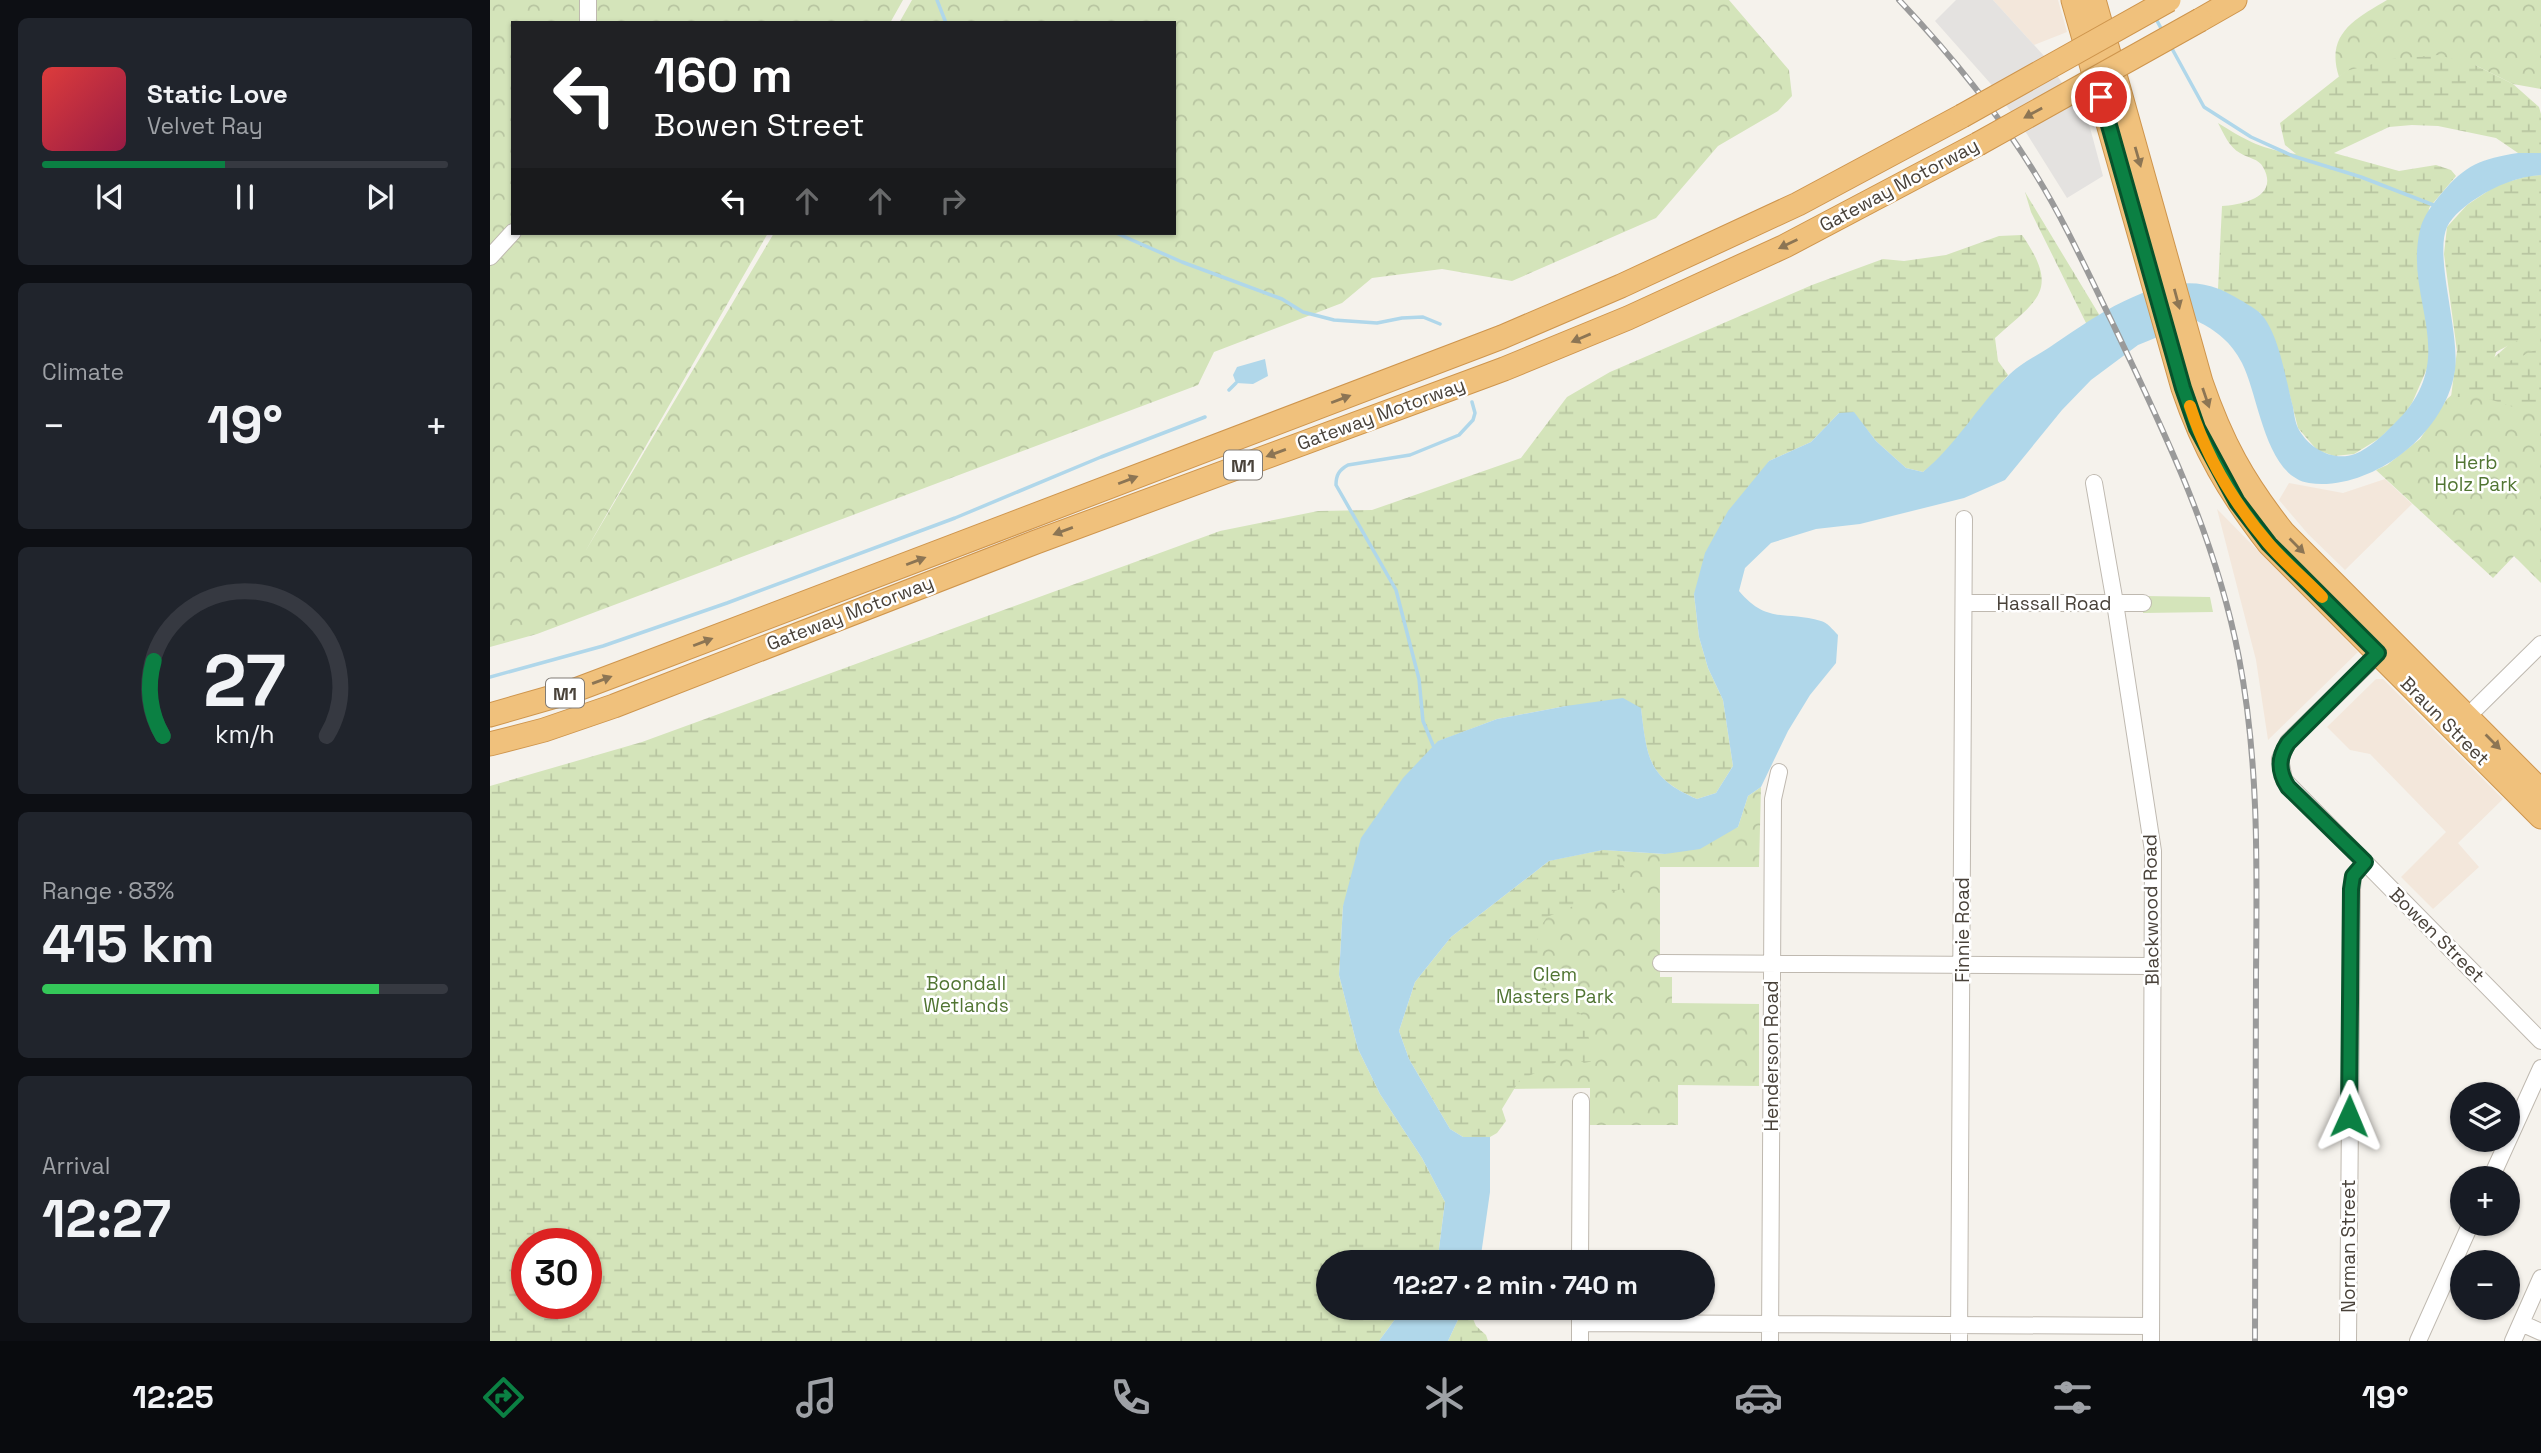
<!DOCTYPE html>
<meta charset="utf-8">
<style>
:root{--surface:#171b24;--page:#20242c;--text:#f1f3f6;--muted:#9ea1a6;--line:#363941;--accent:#0b8043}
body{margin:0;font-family:"Space Grotesk",sans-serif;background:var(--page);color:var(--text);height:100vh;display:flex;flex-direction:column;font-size:26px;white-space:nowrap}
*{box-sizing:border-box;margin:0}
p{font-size:23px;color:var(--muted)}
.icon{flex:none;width:38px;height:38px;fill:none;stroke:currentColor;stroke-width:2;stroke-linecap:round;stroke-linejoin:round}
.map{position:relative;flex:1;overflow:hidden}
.details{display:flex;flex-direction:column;gap:18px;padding:18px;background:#0d0f14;width:490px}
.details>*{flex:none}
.top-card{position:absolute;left:21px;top:21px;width:665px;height:214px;border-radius:0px;box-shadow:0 2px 5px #0004;background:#202124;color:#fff;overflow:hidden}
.fabs{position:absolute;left:1960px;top:1082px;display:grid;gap:14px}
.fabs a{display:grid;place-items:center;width:70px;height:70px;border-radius:50%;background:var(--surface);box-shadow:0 2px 5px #0004;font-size:35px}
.speed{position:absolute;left:21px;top:1228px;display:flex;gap:14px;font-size:35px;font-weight:700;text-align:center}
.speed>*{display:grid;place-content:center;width:91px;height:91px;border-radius:50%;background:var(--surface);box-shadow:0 2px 5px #0004;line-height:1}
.speed .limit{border:10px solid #d22;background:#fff;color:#111}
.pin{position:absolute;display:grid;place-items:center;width:60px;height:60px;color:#fff;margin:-30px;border:4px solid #fff;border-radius:50%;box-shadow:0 2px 7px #0007}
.me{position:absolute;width:77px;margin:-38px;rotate:1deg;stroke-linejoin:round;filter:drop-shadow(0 0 5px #0008)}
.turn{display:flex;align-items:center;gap:24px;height:147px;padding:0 28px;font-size:32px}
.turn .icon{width:91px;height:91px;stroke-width:2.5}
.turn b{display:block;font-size:49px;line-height:60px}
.lanes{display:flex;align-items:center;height:66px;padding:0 28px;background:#0003;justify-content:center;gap:35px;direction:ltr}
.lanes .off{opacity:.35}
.big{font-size:52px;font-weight:700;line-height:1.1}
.details .card{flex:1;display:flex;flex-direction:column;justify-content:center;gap:10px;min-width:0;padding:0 24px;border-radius:10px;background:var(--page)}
.details .dial{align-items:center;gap:0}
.dial svg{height:182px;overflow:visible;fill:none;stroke:var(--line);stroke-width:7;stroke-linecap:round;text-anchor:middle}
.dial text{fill:var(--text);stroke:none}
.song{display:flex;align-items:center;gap:21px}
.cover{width:84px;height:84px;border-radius:10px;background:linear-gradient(135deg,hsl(0 70% 55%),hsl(340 70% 35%))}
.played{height:7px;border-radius:4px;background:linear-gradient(90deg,var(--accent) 45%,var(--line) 45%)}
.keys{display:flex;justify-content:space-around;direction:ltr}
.heat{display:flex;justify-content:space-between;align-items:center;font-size:38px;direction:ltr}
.charge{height:10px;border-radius:5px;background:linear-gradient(90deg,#34c759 83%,var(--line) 0)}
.trip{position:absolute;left:826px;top:1250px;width:399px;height:70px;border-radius:35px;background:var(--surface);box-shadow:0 2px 5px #0004;font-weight:700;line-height:70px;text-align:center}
.tabs{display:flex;height:112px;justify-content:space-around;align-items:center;background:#090b0e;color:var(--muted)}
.tabs .icon{width:49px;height:49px}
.tabs .selected{color:var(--accent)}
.tabs b{font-size:32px;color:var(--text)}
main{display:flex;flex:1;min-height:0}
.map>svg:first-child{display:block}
</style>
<main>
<section class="details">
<div class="card">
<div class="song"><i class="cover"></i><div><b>Static Love</b><p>Velvet Ray</p></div></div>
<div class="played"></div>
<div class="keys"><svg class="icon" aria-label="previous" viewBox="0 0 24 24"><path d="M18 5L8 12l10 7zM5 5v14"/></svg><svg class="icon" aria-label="pause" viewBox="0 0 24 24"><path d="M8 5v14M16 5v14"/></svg><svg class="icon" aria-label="next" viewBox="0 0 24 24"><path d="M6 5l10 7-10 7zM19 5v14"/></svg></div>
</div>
<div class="card"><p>Climate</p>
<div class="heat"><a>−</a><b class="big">19°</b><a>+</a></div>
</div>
<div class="card dial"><svg viewBox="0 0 100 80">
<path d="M14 69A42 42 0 1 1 86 69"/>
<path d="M14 69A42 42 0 0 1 10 36" stroke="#0b8043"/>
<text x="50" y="56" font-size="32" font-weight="700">27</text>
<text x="50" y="72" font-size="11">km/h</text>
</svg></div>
<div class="card"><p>Range · 83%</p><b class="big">415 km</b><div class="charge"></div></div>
<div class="card"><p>Arrival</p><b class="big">12:27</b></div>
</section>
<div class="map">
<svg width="2051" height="1341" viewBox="0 0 2051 1341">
<defs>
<pattern id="forest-crowns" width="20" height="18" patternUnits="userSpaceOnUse" patternTransform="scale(1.75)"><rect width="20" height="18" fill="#d4e4ba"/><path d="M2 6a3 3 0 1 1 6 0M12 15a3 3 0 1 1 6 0" fill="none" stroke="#b8c5a1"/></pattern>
<pattern id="wetland-marsh" width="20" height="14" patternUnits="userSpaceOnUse" patternTransform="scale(1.75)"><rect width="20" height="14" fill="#d4e4ba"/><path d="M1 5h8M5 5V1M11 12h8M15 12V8" fill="none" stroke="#b8c5a1"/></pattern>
</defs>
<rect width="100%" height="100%" fill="#f5f2ec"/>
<!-- commercial -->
<path fill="#f3e7db" d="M1503 0H1568L1577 32 1544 45Z
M1895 479 1922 504 1855 570 1818 534 1789 500 1799 483 1853 493Z
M1727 509 1868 652 1778 740 1766 660Z
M1886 679H1893L2013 799 1968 843 1989 867 1943 909 1911 877 1956 832 1880 754 1860 750 1837 727Z"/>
<!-- grass -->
<path fill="#d4e4ba" d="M1653 596 1720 597 1723 612 1653 613Z"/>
<!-- forest -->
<path fill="url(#forest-crowns)" d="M0 0H413L400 23H23V233H278L95 552 284 233H684V23H409L422 0H1239L1299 70 1302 96 1288 111 1228 146 1166 218 1022 281 952 269 882 278 852 303 724 352 708 385 47 634 0 647Z
M1897 0H2051V89L2023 84 1985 65 1857 71 1849 77C1835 34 1865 19 1897 0Z
M2051 316V583L2024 556 2003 578 1886 470 1897 465 1930 439 1957 399Z
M1271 787 1269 867H1170V977H1182V1003L1269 1004V1086L1188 1085V1125H1100V1088L937 1090 1059 861 1113 850 1175 854 1248 827 1258 796Z"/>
<!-- wetland -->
<path fill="url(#wetland-marsh)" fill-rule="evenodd" d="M1948 55 1985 65 2023 84 2049 107 2051 114V153H2028L2006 138 1948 126 1922 125 1899 127 1844 153 1909 171 1946 165 1961 170 1966 176 1939 208 1932 294 1939 333V364L1922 403 1913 416 1890 438 1864 454 1844 456 1827 450 1808 428 1799 392 1770 313 1728 289 1732 206C1752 205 1790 197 1773 167 1769 159 1758 158 1750 153 1739 147 1734 134 1728 123 1757 141 1771 149 1806 154L1795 145 1790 123 1856 71 1902 59Z
M2051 175V322L2038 335 2006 352 2004 359C2025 366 2032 353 2051 348V408L2023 407 1993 397H1961L1967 351 1954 254 1957 227 1977 205 2007 185 2038 176Z
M1535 192 1610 316 1597 325 1541 212Z
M1532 235C1571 291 1547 300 1505 338L1508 361 1518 375 1453 456 1433 472 1416 468 1386 441 1364 413H1349L1321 442 1279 461 1204 594 1209 637 1218 668 1233 700 1243 766 1226 793 1207 799C1158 778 1157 758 1151 709L1076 706 1007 719 949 741 853 906 849 975 868 1049 890 1094 932 1158 955 1202 948 1256 944 1262H838V1307H914L889 1341H0V786L152 742 730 531 828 511 882 510 1031 458 1077 397 1120 372 1322 285 1393 259 1414 261 1456 255 1509 236ZM37 1244H96V1304H37Z
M1113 850 1124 851 1137 871 1135 888 1110 895 1057 917 1047 932 1048 975 1059 993 1071 1004 1084 1008 1094 1017 1104 1061 1094 1063 1081 1055 1029 1081 1012 1109 1016 1121 1007 1133 1000 1137H973L960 1129 919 1059 909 1031 925 982 961 937 1059 861Z
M974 1307H978L986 1326 996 1335 998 1341H958Z"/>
<!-- parking -->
<path fill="#e4e2e0" d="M1466 0H1503L1555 57 1599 124 1613 176 1577 198 1537 134 1500 83 1445 21Z"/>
<!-- water -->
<path fill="#b0d7ea" d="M2028 153H2051V175C2027 177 2007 185 1987 198 1977 204 1962 216 1957 227 1944 256 1970 332 1965 370 1960 405 1936 436 1909 456 1885 474 1849 488 1819 483 1775 476 1769 396 1752 363 1741 342 1727 331 1707 321L1648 345 1601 380 1572 410 1515 480 1474 498 1370 524 1326 529 1281 543 1255 568 1249 591C1278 625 1295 610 1331 621 1337 622 1343 630 1348 635L1346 663 1320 695 1298 731 1271 787 1258 796 1248 827 1210 849 1175 854 1113 850 1059 861 961 937 925 982 909 1031 919 1059 960 1129 973 1137H1000V1192L990 1262H944L948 1256 955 1202 932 1158 890 1094 868 1049 849 975 853 906 871 838 913 778 948 741 1007 719 1076 706 1133 698 1151 708C1157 758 1158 778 1207 799L1226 793 1243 766 1233 700 1218 668 1209 637 1204 594 1215 553 1238 511 1279 461 1321 442 1349 413 1364 412 1386 441 1416 468 1433 472C1466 445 1487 407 1517 377 1528 365 1546 356 1560 347 1604 317 1674 266 1729 289 1739 293 1762 306 1770 313 1789 332 1796 381 1803 407 1804 413 1805 422 1808 428 1818 448 1843 462 1865 454 1880 448 1893 435 1903 425 1974 358 1913 302 1930 230 1933 216 1943 204 1951 194 1976 164 1991 159 2028 153Z
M775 359 778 376 763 384 746 383 743 375 747 367Z
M914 1307H974L958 1341H889Z"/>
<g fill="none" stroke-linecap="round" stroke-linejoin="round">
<!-- stream -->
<path stroke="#b0d7ea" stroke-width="3.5" d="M447 0 456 23
M1665 17 1673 32
M1680 45 1714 107 1761 137 1803 156 1871 177 1946 206
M626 233 692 262 792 299 813 312 844 320 887 323 912 318 933 317 950 324
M739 390 746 383
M0 677 113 646 237 603 465 518 611 457 715 417
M945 750 933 721 929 679 906 590 846 485C846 475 849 470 858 465L920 455 969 435 983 420 985 413 982 402"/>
<defs>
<path id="minor" d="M98 23V0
M0 257 23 232
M1604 483 1625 603 1663 851 1661 1341
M1475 603H1653
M1896 646 1798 742 1790 759 1794 780 2051 1041
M1977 717 2051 644
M1171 963 1662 966
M2001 1178 2051 1068
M1090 1262 1091 1101
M1090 1323 1661 1326
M2031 1323 2051 1332
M1090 1341V1307
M1280 1341 1283 799 1289 772
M1469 1341 1474 519
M1858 1341 1862 889 1863 876 1875 862
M1928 1341 1981 1223
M2023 1341 2051 1278"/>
<path id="highway" d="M1583 0 1693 388C1714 450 1739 492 1779 544L2051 817
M1604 0 1711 382C1732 443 1753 481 1793 532L2051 791
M1710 20 1745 0
M0 715 80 692 149 666 1012 337 1131 286 1308 204 1472 116
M0 744 54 730 124 706 546 542 1014 369 1138 318 1295 246 1488 144"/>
</defs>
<!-- minor casing -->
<use href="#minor" stroke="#bfb9b0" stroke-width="18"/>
<!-- highway casing -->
<use href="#highway" stroke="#ce954d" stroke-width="25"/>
<!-- minor -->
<use href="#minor" stroke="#fff" stroke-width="16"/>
<!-- highway -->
<use href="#highway" stroke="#f0c17c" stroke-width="23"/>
<defs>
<path id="rail" d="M1409 0C1460 54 1507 111 1546 175 1575 222 1598 273 1622 322 1674 431 1726 538 1749 658 1769 762 1767 868 1766 974 1766 1096 1765 1219 1765 1341"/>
</defs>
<!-- rail casing -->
<use href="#rail" stroke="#9a9a9a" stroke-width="6"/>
<!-- rail -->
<use href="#rail" stroke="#fff" stroke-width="3.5" stroke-dasharray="10" stroke-linecap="butt"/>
<defs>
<path id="highway-bridge" d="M1472 116 1679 0
M1488 144 1710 20"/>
</defs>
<!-- highway-bridge casing -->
<use href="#highway-bridge" stroke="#ce954d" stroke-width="25" stroke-linecap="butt"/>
<!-- highway-bridge -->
<use href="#highway-bridge" stroke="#f0c17c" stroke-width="23"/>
</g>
<!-- one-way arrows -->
<defs><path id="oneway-solid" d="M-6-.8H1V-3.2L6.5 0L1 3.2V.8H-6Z" transform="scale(1.75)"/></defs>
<g fill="#8c7554">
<use href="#oneway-solid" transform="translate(1543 113) rotate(151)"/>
<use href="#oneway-solid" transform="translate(1648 157) rotate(74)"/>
<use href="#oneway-solid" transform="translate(1298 244) rotate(154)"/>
<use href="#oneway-solid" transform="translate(1687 299) rotate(75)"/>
<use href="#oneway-solid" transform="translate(1091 338) rotate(157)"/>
<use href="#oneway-solid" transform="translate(1716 398) rotate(71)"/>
<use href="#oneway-solid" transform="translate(851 399) rotate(-21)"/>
<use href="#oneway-solid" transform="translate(786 453) rotate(160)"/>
<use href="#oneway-solid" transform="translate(638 480) rotate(-21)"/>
<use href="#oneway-solid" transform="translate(573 531) rotate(160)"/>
<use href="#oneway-solid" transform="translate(1807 546) rotate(45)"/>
<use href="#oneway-solid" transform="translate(426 561) rotate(-21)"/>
<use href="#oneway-solid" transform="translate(213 642) rotate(-21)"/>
<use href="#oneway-solid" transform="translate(112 680) rotate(-20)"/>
<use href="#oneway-solid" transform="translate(2003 742) rotate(45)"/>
</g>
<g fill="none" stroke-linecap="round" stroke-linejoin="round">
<defs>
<path id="route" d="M1611 97 1693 388 1707 428 1747 502 1779 544 1888 653 1798 743C1788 758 1788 771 1798 787L1875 862 1863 876 1861 889 1859 1116"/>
</defs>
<!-- route casing -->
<use href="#route" stroke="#07532c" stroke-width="18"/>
<!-- route -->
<use href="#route" stroke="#0b8043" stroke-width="12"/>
<!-- slow -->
<path stroke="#f59e0b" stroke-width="12" d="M1700 406C1716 456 1744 503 1778 543 1794 562 1815 579 1832 597"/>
</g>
<g text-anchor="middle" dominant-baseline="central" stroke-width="5" stroke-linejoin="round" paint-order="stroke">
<!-- shield labels -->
<g fill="#fff" stroke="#807b75" stroke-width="2">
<rect x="734" y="450.5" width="38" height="29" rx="5"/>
<rect x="56" y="678.5" width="38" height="29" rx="5"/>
</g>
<g font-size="18" font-weight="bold" fill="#49423a">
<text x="753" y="465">M1</text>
<text x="75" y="693">M1</text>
</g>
<!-- street labels -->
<g font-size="19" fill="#49423a" stroke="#fff">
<text transform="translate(1409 185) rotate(-28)">Gateway Motorway</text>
<text transform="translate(891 414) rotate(-20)">Gateway Motorway</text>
<text x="1564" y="603">Hassall Road</text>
<text transform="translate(360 613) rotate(-21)">Gateway Motorway</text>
<text transform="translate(1955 721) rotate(45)">Braun Street</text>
<text transform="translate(1661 910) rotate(-91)">Blackwood Road</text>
<text transform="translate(1472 930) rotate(-90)">Finnie Road</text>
<text transform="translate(1947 935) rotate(45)">Bowen Street</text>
<text transform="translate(1281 1056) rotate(-90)">Henderson Road</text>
<text transform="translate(1858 1246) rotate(-90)">Norman Street</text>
</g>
<!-- park labels -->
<g font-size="19" fill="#517533" stroke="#fff">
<text x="1986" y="462">Herb<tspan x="1986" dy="22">Holz Park</tspan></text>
<text x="1065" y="974">Clem<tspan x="1065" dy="22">Masters Park</tspan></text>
<text x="476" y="983">Boondall<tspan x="476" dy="22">Wetlands</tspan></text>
</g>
</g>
</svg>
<div class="fabs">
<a><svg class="icon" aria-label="layers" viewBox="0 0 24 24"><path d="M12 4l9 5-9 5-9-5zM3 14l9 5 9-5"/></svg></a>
<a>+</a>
<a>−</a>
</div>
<div class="speed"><div class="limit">30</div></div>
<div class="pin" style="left:1611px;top:97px;background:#d93025"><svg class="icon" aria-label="arrive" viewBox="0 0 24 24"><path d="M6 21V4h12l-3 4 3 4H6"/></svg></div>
<svg class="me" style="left:1859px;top:1116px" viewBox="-20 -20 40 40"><path d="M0-17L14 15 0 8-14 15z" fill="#0b8043" stroke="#fff" stroke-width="4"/></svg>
<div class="trip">12:27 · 2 min · 740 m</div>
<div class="top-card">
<div class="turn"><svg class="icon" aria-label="left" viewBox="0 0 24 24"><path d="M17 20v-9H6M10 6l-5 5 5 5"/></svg><div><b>160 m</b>Bowen Street</div></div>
<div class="lanes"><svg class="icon" aria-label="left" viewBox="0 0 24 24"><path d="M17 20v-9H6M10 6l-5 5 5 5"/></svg><svg class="icon off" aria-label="ahead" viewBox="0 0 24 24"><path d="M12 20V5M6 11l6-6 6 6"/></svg><svg class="icon off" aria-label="ahead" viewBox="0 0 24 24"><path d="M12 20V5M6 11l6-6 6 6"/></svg><svg class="icon off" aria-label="right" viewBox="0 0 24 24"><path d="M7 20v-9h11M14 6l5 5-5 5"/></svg></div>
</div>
</div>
</main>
<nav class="tabs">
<b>12:25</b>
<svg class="icon selected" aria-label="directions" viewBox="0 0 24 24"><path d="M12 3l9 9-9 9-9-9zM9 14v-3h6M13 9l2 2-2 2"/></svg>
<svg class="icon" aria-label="music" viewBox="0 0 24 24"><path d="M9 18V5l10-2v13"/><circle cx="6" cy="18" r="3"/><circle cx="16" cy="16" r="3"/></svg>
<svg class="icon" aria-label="phone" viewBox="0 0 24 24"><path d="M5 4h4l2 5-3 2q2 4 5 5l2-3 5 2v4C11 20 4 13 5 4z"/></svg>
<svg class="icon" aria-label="climate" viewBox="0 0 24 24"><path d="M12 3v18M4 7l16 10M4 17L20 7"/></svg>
<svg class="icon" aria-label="car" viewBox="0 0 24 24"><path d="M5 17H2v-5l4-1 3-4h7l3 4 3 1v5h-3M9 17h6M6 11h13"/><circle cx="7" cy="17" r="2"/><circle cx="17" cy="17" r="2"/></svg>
<svg class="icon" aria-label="filters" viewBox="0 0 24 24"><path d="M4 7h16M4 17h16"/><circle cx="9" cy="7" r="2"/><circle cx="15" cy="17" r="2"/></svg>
<b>19°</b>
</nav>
